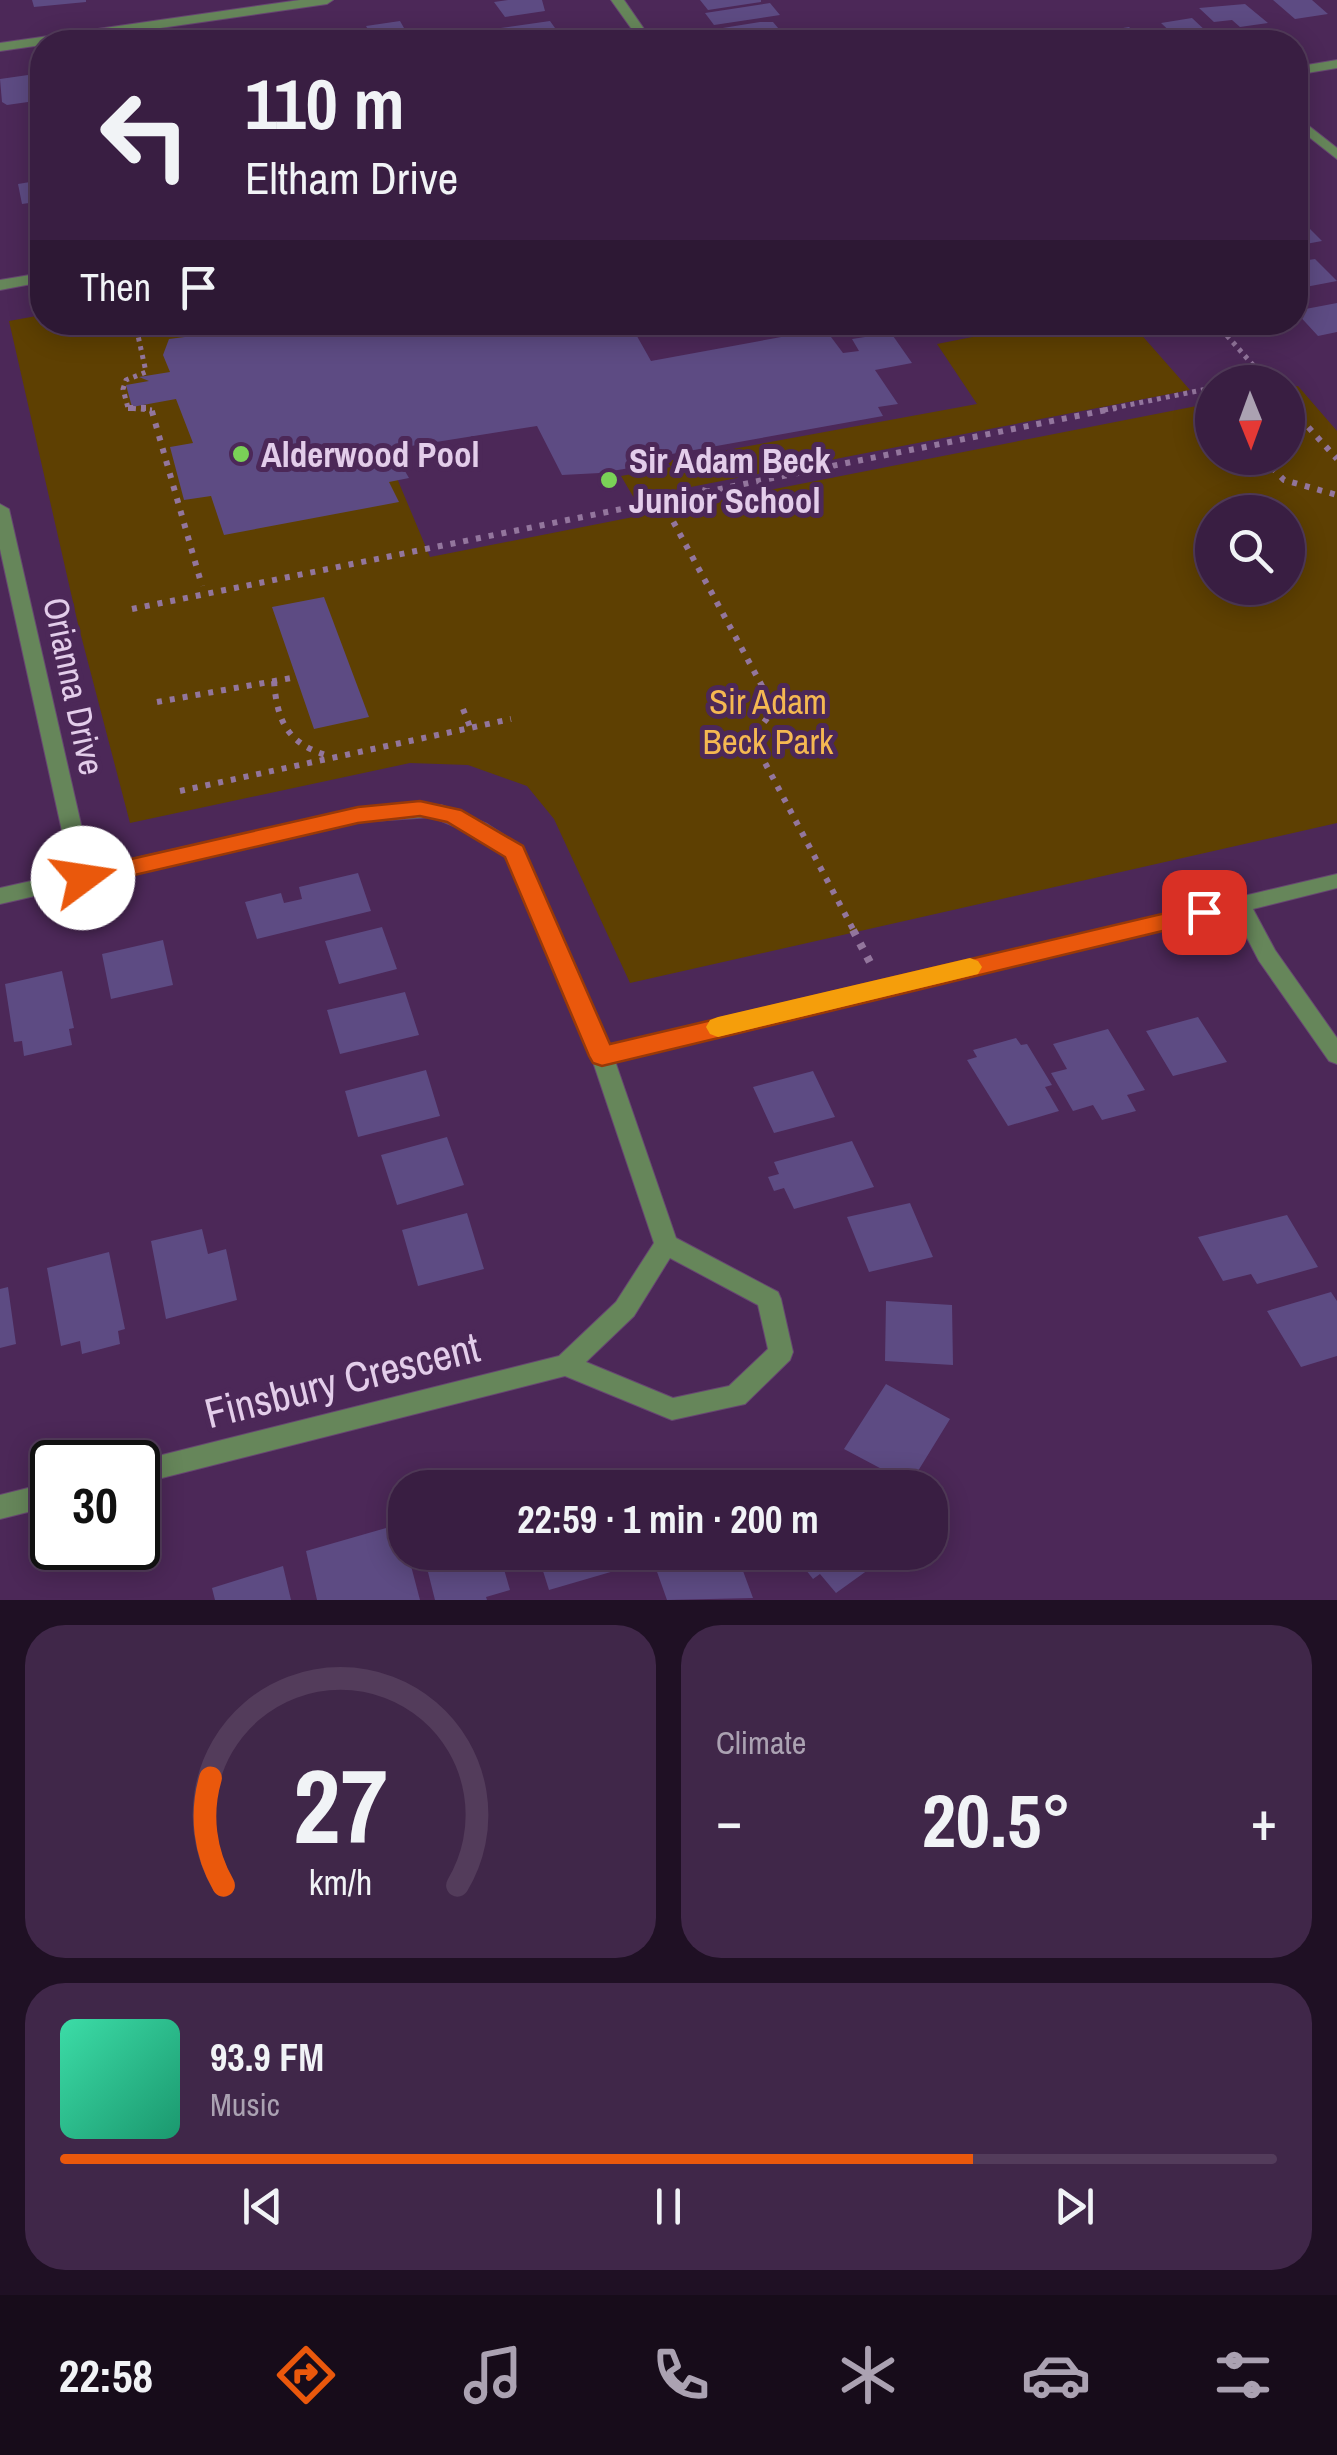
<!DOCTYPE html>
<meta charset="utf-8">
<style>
:root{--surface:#391e42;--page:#402749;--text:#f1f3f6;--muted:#aba2b2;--line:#533c5b;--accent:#ea580c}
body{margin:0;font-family:"Archivo Narrow",sans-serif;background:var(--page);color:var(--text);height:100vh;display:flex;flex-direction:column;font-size:38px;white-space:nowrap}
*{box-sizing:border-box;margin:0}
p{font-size:32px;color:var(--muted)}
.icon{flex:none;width:55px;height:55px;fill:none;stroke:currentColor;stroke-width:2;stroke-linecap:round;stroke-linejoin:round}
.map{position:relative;height:1600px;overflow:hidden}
.drawer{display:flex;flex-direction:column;gap:25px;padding:25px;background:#1f1024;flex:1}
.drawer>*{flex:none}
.hud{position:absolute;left:30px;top:30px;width:1278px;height:305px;border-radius:40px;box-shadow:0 5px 25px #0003,0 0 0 2px var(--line);background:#391e42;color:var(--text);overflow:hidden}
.needle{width:65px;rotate:179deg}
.buttons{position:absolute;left:1195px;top:365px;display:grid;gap:20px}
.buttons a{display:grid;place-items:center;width:110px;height:110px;border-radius:50%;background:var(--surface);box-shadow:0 5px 25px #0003,0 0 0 2px var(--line);font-size:50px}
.speed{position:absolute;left:30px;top:1440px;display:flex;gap:20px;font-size:50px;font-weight:700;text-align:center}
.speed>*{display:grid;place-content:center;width:130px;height:130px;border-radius:50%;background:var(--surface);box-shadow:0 5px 25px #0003,0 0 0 2px var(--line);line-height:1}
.speed .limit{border:5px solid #111;border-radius:15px;background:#fff;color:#111}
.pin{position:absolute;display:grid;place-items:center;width:85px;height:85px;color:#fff;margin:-42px;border-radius:20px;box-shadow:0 5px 15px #0006}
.me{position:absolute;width:110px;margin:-55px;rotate:76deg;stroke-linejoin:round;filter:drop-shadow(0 0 8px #0008)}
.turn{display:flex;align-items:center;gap:35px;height:210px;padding:0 50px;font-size:45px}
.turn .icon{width:130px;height:130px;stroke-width:2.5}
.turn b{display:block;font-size:70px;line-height:85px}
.then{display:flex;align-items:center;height:95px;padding:0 50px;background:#0003;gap:20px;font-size:38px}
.big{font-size:75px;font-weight:700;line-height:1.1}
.drawer .widget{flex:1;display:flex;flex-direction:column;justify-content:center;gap:15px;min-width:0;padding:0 35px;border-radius:40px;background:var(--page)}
.drawer .dial{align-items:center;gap:0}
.dial svg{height:260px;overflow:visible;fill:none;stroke:var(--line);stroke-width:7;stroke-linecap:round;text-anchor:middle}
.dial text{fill:var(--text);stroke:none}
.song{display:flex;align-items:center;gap:30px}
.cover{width:120px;height:120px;border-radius:15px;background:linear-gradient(135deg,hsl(160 70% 55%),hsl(160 70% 35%))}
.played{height:10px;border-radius:5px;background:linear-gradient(90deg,var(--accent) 75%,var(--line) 75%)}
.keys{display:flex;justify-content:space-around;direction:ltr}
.heat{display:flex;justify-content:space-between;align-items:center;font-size:55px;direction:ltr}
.drawer .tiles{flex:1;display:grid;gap:25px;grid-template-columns:1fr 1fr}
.widget:last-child{grid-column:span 2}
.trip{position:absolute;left:388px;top:1470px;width:560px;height:100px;border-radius:40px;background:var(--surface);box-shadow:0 5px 25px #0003,0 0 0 2px var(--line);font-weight:700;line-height:100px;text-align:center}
.dock{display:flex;height:160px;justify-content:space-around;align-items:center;background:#170c1a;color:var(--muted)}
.dock .icon{width:70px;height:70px}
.dock .active{color:var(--accent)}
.dock b{font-size:45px;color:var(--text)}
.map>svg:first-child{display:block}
</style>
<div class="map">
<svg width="1337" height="1600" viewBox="0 0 1337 1600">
<rect width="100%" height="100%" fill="#4c2858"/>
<!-- green -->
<path fill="#5e4002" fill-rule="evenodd" d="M42 315V322L332 323 430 557 1212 403V458H1288V388L1298 386 1337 431V823L630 983 554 819 527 786 468 765 410 763 130 823 78 624 9 321ZM1212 512H1288V588H1212Z
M1043 323H1131L1190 390 634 498 621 476 671 467 667 461 977 404 937 344Z"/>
<!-- building -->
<path fill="#5d4b83" d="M32 0H86V2L34 7Z
M508 0H542L545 11 505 17 494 2Z
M700 0H761V2L708 10Z
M1273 0H1312L1328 14 1295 19Z
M770 3 780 15 714 25 705 13Z
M1245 4 1268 23 1240 27 1232 20 1214 22 1199 8Z
M1192 18 1208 33 1177 38 1161 23Z
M400 21 412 42H375L366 26Z
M550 21 565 42H493L486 30Z
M760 22H773L784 35 714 42 704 31Z
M1129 27 1145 42H1110L1099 32Z
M352 29 359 42H326L322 33Z
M1061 29 1075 42H1038L1029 34Z
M42 73V100L7 105 2 102 0 79Z
M42 180V219L33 220 29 203 22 204 18 184Z
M1300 219 1322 241 1295 246V220Z
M1315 259 1337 281 1295 289V262Z
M1337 303V332L1318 336 1295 311Z
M238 322H629L651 361 825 329 843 353 859 351 852 339 891 333 912 363 875 370 898 404 878 407 883 416 627 462 630 468 600 473 562 475 537 426 392 449 409 478 389 482 399 502 224 535 211 496 184 500 170 447 193 443 176 399 132 407 126 385 149 381 139 377 170 372 163 355 169 339 232 331Z
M701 322H761L764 327 710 337Z
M324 597 369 717 314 729 272 607Z
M358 873 371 911 257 939 245 902 281 893 284 903 302 899 299 887Z
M382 927 397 969 339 984 325 941Z
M163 940 173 985 111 999 102 954Z
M62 971 74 1028 69 1029 72 1045 24 1056 22 1041 14 1042 5 984Z
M405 992 419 1035 340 1054 327 1010Z
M1198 1017 1227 1062 1173 1076 1146 1031Z
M1108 1029 1145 1090 1127 1095 1136 1111 1102 1120 1093 1105 1073 1111 1051 1073 1067 1069 1053 1044Z
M1016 1038 1021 1045 1027 1044 1052 1085 1045 1087 1059 1111 1008 1126 967 1060 977 1057 973 1050Z
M426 1070 440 1116 358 1137 345 1091Z
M813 1071 835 1117 774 1133 753 1087Z
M447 1137 464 1185 397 1205 381 1155Z
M852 1141 874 1187 794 1209 784 1188 774 1191 768 1177 779 1174 774 1162Z
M910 1203 933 1257 869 1272 847 1217Z
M467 1213 484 1269 418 1286 402 1230Z
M1287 1215 1318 1267 1257 1284 1251 1274 1223 1281 1198 1237Z
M202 1229 208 1254 226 1249 237 1300 166 1319 151 1241Z
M109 1252 125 1329 118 1331 120 1344 82 1354 80 1341 61 1346 47 1268Z
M8 1287 16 1344 0 1348V1289Z
M1331 1292 1337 1301V1356L1301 1367 1267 1311Z
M886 1301 952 1305 953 1365 885 1361Z
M886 1384 950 1419 910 1484 844 1449Z
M810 1468 826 1488H782Z
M400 1524 420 1600H317L306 1551Z
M423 1552H499L510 1590 486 1597 487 1600H435Z
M537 1552H616L621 1569 549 1590Z
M650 1552H736L753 1598 667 1600Z
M792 1552H902L890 1561 886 1557 836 1593 820 1574 813 1579Z
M283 1566 291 1600H215L212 1588Z"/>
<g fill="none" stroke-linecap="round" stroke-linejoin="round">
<defs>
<path id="minor" d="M300 0H333L327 4 0 51V43Z
M611 0H624L653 42H641Z
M1337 60V68L1295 75V67Z
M1295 115 1337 148V159L1295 126Z
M42 273V282L0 290V280Z
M0 504 9 509 91 868 358 808 441 805 487 824 521 846 609 1046 1337 874V888L1253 909 1275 950 1337 1038V1064L1329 1061 1259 961 1234 913 615 1061 676 1238 778 1292 781 1299 793 1352 790 1360 745 1404 672 1420 565 1376 138 1484V1462H135L138 1461 559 1356 616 1302 654 1243 591 1056 506 855 473 834 432 817 358 822 0 904V888L71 872 0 549ZM670 1258 758 1305 768 1349 729 1386 673 1398 586 1362 634 1316Z
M52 1482V1506L0 1519V1495Z"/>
</defs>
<!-- minor casing -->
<use href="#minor" stroke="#674672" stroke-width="2"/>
<!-- path-far2 -->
<path stroke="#93769d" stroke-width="5" stroke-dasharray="4 5" stroke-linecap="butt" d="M98 322 137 331
M144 322 137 331 146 372 126 380 123 389 128 408 152 410
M854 322 861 332
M1215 322 1268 382
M1244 382 1265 379
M1288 404 1293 410
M1104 410 1212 388"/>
<!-- path-far1 -->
<path stroke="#93769d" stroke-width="6" stroke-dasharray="5 8" stroke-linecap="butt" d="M128 408H151L202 586
M1291 408 1337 459
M1263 458 1284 480 1337 495
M702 490 775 511
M661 499 768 697 769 716 756 732 754 742 855 933
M132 609 1116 408
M274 681C277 722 288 744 329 756
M157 702 297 677
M463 709 470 727
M180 791 511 719"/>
<!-- path -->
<path stroke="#93769d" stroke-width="8" stroke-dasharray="6 9" stroke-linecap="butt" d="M853 930 871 964"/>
<!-- minor -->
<use href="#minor" fill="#66865a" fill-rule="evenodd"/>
</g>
<!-- route -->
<path fill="#ea580c" stroke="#983908" stroke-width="2.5" d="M420 801 461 810 523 846 610 1044 1204 904 1216 912 1204 921 602 1066 593 1063 589 1056 505 857 447 822 420 816 358 823 83 887 71 878 83 870 358 807Z"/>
<!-- slow -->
<path fill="#f59e0b" d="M970 958 978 961 982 967 978 974 718 1037 710 1034 706 1027 710 1020 718 1017Z"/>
<!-- markers -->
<g fill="#7ad157" stroke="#4c2858" stroke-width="4">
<circle cx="241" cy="454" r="10"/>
<circle cx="609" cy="480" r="10"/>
</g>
<g text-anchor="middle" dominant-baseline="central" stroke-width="10" stroke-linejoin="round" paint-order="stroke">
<!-- poi labels -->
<g font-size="35" font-weight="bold" fill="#e3cdea" stroke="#4c2858" text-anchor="start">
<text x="261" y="454">Alderwood Pool</text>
<text x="629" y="460">Sir Adam Beck<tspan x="629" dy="40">Junior School</tspan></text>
</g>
<!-- street labels -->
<g font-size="35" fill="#e3cdea" stroke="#4c2858">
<text transform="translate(74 686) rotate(78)">Orianna Drive</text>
</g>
<!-- park labels -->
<g font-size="35" fill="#f5b851" stroke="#4c2858">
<text x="768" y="701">Sir Adam<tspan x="768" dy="40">Beck Park</tspan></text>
</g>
<!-- near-street labels -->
<g font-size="42" fill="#e3cdea" stroke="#4c2858">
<text transform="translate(342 1380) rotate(-14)">Finsbury Crescent</text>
</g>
</g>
</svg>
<div class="buttons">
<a><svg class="needle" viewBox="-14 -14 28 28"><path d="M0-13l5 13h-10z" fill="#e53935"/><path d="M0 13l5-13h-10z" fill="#aba2b2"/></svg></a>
<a><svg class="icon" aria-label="search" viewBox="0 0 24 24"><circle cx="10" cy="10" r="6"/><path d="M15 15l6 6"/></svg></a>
</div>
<div class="speed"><div class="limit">30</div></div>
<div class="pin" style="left:1204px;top:912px;background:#d93025"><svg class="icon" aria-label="arrive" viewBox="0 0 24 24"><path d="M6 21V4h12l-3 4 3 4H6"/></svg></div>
<svg class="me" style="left:83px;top:878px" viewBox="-20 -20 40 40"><circle r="19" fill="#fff"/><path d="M0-13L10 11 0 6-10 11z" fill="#ea580c"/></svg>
<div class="trip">22:59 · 1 min · 200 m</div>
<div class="hud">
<div class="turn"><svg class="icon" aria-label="left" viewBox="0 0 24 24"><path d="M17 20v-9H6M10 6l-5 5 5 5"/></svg><div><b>110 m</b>Eltham Drive</div></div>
<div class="then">Then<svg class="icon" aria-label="arrive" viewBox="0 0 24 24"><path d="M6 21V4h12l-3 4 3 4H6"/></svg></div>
</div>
</div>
<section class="drawer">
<div class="tiles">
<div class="widget dial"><svg viewBox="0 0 100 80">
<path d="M14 69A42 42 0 1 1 86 69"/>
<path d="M14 69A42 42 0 0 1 10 36" stroke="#ea580c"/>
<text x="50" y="56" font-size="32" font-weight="700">27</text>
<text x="50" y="72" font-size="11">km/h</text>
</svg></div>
<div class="widget"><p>Climate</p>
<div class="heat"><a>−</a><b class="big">20.5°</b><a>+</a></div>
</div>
<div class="widget">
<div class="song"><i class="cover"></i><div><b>93.9 FM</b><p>Music</p></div></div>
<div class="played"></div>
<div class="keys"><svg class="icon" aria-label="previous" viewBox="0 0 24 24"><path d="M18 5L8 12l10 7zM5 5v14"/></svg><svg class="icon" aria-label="pause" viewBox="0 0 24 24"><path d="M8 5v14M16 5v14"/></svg><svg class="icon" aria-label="next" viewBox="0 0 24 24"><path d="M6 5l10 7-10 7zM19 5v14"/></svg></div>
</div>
</div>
</section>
<nav class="dock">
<b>22:58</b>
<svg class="icon active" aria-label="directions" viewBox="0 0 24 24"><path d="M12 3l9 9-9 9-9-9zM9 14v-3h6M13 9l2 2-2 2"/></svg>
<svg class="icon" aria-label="music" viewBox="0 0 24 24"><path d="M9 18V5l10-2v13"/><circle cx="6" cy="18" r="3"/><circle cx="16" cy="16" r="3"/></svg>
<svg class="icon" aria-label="phone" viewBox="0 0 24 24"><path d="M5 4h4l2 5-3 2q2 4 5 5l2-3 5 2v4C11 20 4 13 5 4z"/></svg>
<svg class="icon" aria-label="climate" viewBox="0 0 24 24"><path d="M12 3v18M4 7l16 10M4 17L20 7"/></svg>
<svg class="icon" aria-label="car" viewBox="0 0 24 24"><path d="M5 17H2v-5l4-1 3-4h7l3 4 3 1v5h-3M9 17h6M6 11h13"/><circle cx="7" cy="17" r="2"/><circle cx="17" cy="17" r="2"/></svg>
<svg class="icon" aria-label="filters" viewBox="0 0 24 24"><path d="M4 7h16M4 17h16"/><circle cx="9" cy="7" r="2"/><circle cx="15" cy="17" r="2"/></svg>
</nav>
